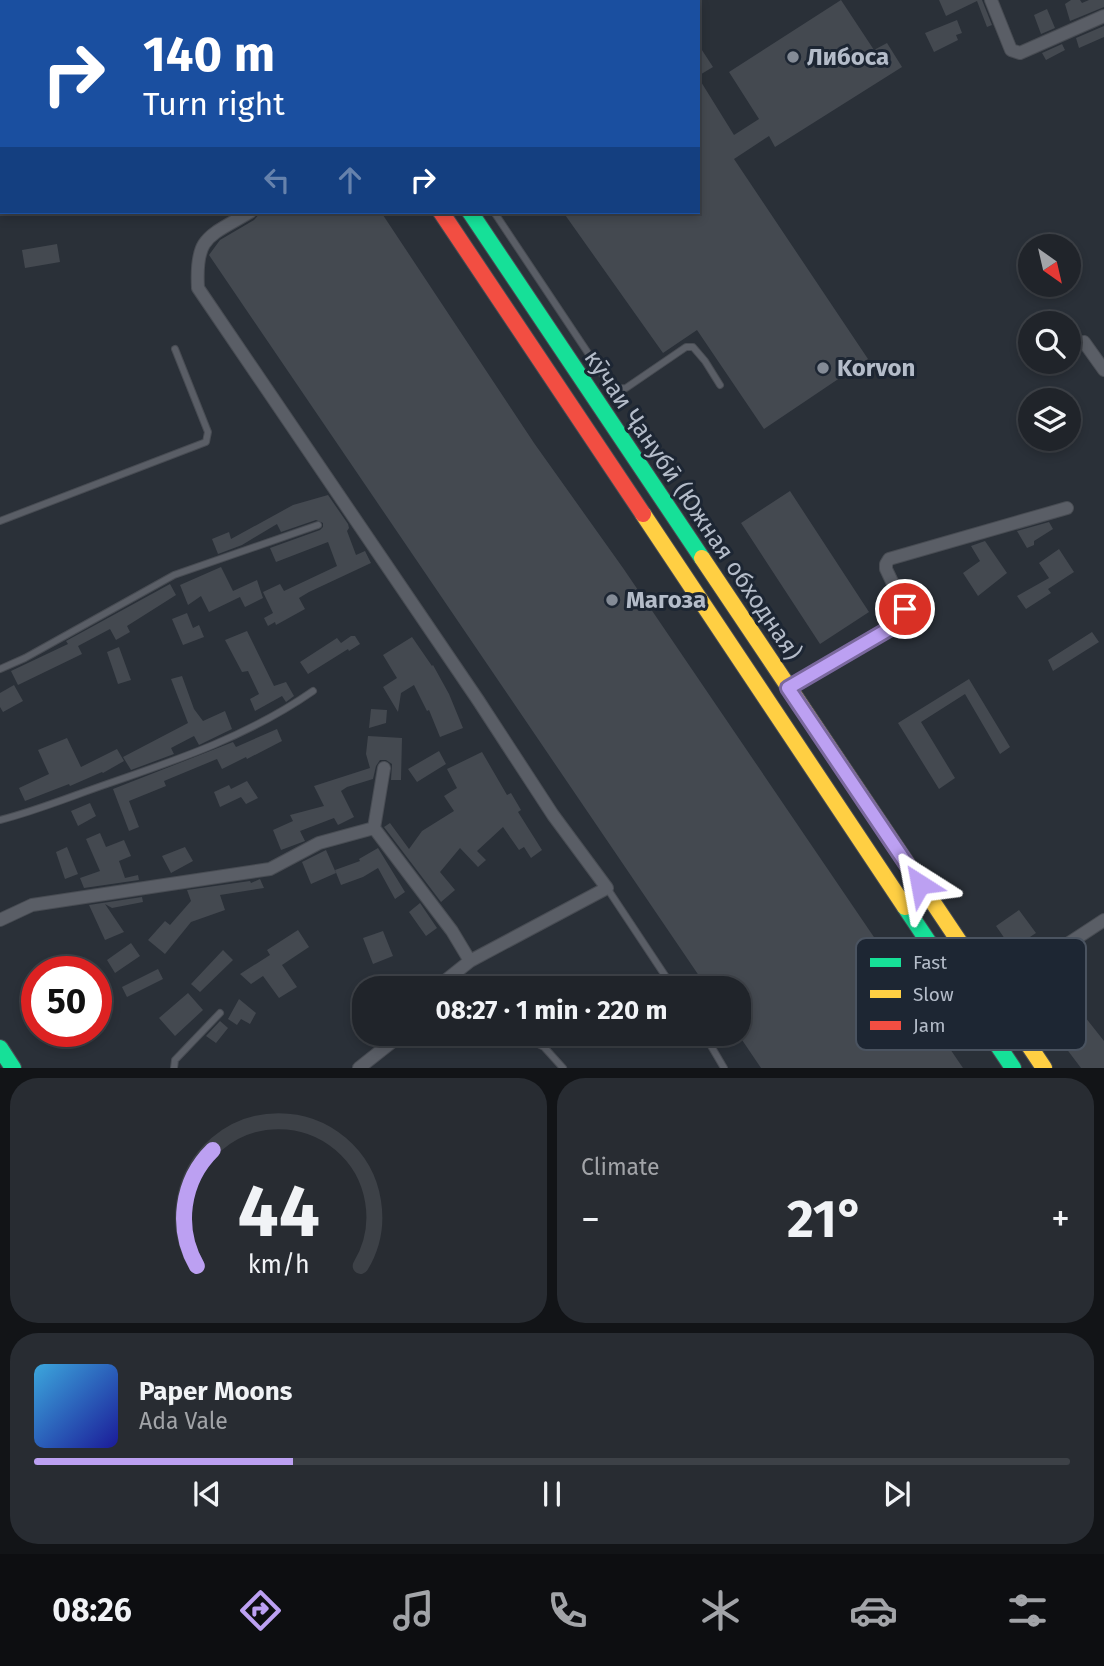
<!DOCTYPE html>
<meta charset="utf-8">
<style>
:root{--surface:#20242a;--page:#282c32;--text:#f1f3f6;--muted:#a2a4a8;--line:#3d4147;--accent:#bca0f2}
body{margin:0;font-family:"Fira Sans",sans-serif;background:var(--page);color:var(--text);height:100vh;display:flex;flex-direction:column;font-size:26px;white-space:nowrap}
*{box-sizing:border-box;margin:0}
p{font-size:23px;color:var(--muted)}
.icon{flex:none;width:38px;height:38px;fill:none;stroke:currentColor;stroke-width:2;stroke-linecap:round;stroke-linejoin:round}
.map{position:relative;height:1068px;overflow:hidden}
.sheet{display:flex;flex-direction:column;gap:10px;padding:10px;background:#121417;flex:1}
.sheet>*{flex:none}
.top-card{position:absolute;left:0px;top:0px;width:700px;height:214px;box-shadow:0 4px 10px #0003,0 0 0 2px var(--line);background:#1a4fa0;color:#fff;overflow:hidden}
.needle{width:46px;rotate:146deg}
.buttons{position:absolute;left:1018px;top:234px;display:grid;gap:14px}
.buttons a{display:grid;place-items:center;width:63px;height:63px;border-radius:50%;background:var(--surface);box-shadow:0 4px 10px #0003,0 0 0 2px var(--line);font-size:35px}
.speed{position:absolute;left:21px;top:956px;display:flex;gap:14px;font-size:35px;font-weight:700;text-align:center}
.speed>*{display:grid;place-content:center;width:91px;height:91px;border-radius:50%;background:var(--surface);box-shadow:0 4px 10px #0003,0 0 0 2px var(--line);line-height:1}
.speed .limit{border:10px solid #d22;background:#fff;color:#111}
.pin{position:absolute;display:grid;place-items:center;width:60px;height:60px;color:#fff;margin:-30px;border:4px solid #fff;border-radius:50%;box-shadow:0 2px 7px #0007}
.me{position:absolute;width:77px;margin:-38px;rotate:326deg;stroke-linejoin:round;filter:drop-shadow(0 0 5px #0008)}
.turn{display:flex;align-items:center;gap:24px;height:147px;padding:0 28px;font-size:32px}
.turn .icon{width:91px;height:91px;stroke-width:2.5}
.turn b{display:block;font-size:49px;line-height:60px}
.lanes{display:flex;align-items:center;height:66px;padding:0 28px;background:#0003;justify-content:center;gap:35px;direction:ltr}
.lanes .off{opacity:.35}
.big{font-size:52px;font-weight:700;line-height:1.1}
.sheet .card{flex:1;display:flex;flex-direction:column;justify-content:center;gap:10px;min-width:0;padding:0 24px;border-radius:28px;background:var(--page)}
.sheet .dial{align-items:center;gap:0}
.dial svg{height:182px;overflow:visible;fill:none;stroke:var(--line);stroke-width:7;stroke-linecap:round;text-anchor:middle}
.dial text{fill:var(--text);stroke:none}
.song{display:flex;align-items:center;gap:21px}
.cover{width:84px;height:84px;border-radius:10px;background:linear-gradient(135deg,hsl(200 70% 55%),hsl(240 70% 35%))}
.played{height:7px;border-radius:4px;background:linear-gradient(90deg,var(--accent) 25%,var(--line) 25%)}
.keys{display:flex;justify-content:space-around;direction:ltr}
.heat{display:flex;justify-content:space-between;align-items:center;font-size:38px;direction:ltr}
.sheet .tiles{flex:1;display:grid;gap:10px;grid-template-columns:1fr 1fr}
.card:last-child{grid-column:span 2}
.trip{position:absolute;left:352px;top:976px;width:399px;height:70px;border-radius:28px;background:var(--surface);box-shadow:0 4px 10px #0003,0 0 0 2px var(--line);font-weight:700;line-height:70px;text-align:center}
.dock{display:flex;height:112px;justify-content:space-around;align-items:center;background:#0d0e11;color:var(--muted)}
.dock .icon{width:49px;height:49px}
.dock .selected{color:var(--accent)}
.dock b{font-size:32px;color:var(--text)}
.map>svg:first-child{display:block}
</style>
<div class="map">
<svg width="1104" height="1068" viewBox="0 0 1104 1068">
<rect width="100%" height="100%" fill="#2a3038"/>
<!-- building -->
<path fill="#444950" d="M841 0 874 50 887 43 902 67 775 147 769 136 734 159 868 359 764 429 697 330 663 353 563 212H698V77L734 135 759 119 729 72Z
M939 0H982L992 25 987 27 977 1 946 16Z
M1071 0H1080L1082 3 1089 0H1104V7L1070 21 1065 4Z
M1047 9 1055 28 1041 34 1034 15Z
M957 20 962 33 956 35 958 40 934 52 925 33Z
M1104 26V37L1079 48 1076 38Z
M698 44 713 67 698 76Z
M1062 44 1065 50 1046 60 1042 53Z
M261 212H381L534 443 623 568 963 1068H761L738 1034V989H708L209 255 220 240 254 220Z
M57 244 60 262 25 268 22 250Z
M790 491 869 612 820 644 741 523Z
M328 495 348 524 349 528 347 531 356 555 365 551 371 563 309 592 299 598 305 609 276 625 275 622 268 626 264 618 273 613 263 592 280 584 284 591 337 566 328 542 276 562 270 548 320 530 323 527V523L316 520 281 532 277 524 242 545 218 554 212 539 229 532 231 539 293 505Z
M1049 522 1053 529 1034 541V545L1027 548 1017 531Z
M985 541 1007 573 978 596 963 573 980 561 971 546Z
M1059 549 1074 572 1048 589 1051 593 1026 609 1017 596 1049 578 1039 563Z
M221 567 233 591 257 580 263 598 245 607 240 597 209 612 201 596 188 605 180 585Z
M170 584 176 595 127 626 130 632 116 640 110 629 78 646 82 654 18 685 11 671 68 644 66 641Z
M187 613 193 628 199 625 204 637 183 645 172 619Z
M247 631 274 686 286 682 294 696 286 702 282 696 255 711 250 699 259 694 248 671 242 672 225 640Z
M1092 632 1099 642 1053 671 1048 660Z
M351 636H355L360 644 349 651 348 649 308 674 300 662 337 638 341 643Z
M412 637 432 666 433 665 449 694 463 728 440 737 429 710 427 711 414 685 401 693 398 712 383 687 397 678 383 655Z
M119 647 131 680 118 684 107 652Z
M182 676 194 709 203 721 225 711 232 729 199 745 194 736 171 748 174 754 131 770 123 757 188 723 171 679Z
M969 679 1010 747 1000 754 965 694 921 722 955 778 939 789 898 723Z
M14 685 23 701 3 712 0 707V693Z
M371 709 387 710 386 723 369 728Z
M277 729 282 741 247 759 246 757 222 769 217 759 164 781 166 786 129 801 139 827 129 831 113 789 233 742 236 747Z
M368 736 402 738 401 780H391L392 764 386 760H380L376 766 373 779 347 787 341 791 354 817 338 825 334 818 300 831 305 841 281 850 273 830 293 821 290 815 324 806 314 786 370 768 366 754Z
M67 738 81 767 117 749 124 761 103 773 102 772 70 786 69 784 25 801 19 788 49 774 38 750Z
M439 751 446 764 417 782 408 769Z
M482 752 507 795 511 793 521 810 518 812 542 850 531 858 524 847 519 850 503 827 477 851 486 860 478 867 460 848 440 872 455 890 441 902 384 827 390 823 409 849 422 831 454 811 444 796 457 788 447 769Z
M247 781 258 798 246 804 241 797 220 807 214 792 229 785 231 789Z
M90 803 96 816 78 826 71 811Z
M100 833 106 847 124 840 131 856 119 861 125 878 138 875 139 880 84 888 80 878 100 871 86 839Z
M67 847 78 874 65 879 56 852Z
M185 847 193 861 171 873 162 856Z
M378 848 405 892 395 899 378 868 363 877 341 885 335 870 360 861 359 859Z
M326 850 336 873 311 884 302 862Z
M260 879 264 888 220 895 225 910 191 922 165 954 148 940 165 921 170 925 191 901 187 890 250 881 251 883Z
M142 897 143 902 112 908 105 904 124 932 105 940 89 905Z
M420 903 437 928 426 936 409 912Z
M1019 910 1036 933 1012 949 996 926Z
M298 930 309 947 282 965 297 987 279 998 263 976 251 984 240 974 270 955 267 950Z
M383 931 393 956 373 964 363 938Z
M131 943 140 956 115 973 107 960Z
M223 950 233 960 200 992 191 984Z
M158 969 163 979 127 997 122 987Z
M188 993 203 1010 175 1036 159 1018Z
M239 999 256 1013 250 1024 241 1019 237 1025 228 1019Z
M1074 1003 1104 1041V1068H1081L1047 1023Z
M220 1021 228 1028 216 1043 206 1036Z"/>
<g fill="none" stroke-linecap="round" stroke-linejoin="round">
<defs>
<path id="lane" d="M103 0 104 2
M353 0 354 2
M494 212 612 389 626 388 686 347H693L705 361 720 385
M0 521 206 442 208 432 175 349
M0 669 25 658 174 575 318 525
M0 820C36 811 72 796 107 784 180 759 250 735 313 691
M607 888 674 989
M446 1034 453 1038 528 1039 544 1047 563 1068
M704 1034 724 1068
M174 1068 175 1060 220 1013"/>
<path id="street" d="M991 0 1011 50 1020 53 1104 16
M36 2 39 0
M0 27 2 25
M250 212C209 237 195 235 198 288L478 700 553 815 607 888 470 961 435 989
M1084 342 1104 370
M788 688 901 622 905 616V609L886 569V564L889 559 1067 508
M384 768 374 828 452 931 470 961
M0 920 32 905 270 869 319 843 374 828
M993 993 1104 920
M359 1068 402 1034"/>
<path id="fast" d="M303 0 304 2
M330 0 331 2
M470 212 702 558
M905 907 1013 1068
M0 1048 13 1068"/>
<path id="slow" d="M643 514 905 907
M702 558 1044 1068"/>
<path id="jam" d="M441 212 643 514"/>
</defs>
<!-- lane casing -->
<use href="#lane" stroke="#484c53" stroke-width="8"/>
<!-- street casing -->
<use href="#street" stroke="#484c53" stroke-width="14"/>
<!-- fast casing -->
<use href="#fast" stroke="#484c53" stroke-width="18"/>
<!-- slow casing -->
<use href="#slow" stroke="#484c53" stroke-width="18"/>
<!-- jam casing -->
<use href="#jam" stroke="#484c53" stroke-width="18"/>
<!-- lane -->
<use href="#lane" stroke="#5a5e66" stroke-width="6"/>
<!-- street -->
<use href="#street" stroke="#5a5e66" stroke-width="12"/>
<!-- fast -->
<use href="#fast" stroke="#16e098" stroke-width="16"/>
<!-- slow -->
<use href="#slow" stroke="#ffcf43" stroke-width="16"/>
<!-- jam -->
<use href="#jam" stroke="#f24e42" stroke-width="16"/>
</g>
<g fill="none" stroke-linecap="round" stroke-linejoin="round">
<defs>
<path id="route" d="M905 609V616L901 622 788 688 920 884"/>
</defs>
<!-- route casing -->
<use href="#route" stroke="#7a689d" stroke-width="18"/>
<!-- route -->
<use href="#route" stroke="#bca0f2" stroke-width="12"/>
</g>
<!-- markers -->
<g fill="#848b96" stroke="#1d2633" stroke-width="2.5">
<circle cx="793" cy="57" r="7"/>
<circle cx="823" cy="368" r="7"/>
<circle cx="612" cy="600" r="7"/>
</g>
<g text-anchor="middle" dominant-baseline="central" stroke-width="6" stroke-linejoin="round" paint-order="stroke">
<!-- poi labels -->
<g font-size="24" font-weight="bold" fill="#b4bcc9" stroke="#1d2633" text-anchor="start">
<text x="807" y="57">Либоса</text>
<text x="837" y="368">Korvon</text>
<text x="626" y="600">Магоза</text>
</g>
<!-- street labels -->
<g font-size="24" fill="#b4bcc9" stroke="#1d2633">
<text transform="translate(693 505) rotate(56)">кӯчаи Ҷанубӣ (Южная обходная)</text>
</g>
</g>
<!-- legend -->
<rect x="856" y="938" width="230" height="112" rx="10" fill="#1d2633" stroke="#4a5360" stroke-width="2"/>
<rect x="870" y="958" width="31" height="9" fill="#16e098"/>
<rect x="870" y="990" width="31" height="8" fill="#ffcf43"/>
<rect x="870" y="1021" width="31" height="9" fill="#f24e42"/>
<g font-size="19" fill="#b4bcc9">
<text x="913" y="969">Fast</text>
<text x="913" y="1001">Slow</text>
<text x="913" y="1032">Jam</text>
</g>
</svg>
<div class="buttons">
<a><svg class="needle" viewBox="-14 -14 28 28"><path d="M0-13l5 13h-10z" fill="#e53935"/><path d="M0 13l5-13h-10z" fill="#a2a4a8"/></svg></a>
<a><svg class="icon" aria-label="search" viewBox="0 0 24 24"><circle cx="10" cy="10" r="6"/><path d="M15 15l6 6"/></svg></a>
<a><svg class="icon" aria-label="layers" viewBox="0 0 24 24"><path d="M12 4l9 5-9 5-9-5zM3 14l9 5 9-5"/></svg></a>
</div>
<div class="speed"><div class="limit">50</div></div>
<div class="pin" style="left:905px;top:609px;background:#d93025"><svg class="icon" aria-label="arrive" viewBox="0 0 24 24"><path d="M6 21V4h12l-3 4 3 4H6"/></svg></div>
<svg class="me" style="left:920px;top:884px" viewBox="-20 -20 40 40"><path d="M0-17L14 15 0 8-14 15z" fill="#bca0f2" stroke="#fff" stroke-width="4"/></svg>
<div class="trip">08:27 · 1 min · 220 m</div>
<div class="top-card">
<div class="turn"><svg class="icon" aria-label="right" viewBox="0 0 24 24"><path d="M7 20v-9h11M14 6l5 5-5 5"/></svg><div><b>140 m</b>Turn right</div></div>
<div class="lanes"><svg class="icon off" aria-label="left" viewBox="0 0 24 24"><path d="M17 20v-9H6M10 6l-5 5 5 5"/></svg><svg class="icon off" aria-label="ahead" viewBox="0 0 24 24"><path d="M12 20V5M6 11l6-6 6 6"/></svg><svg class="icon" aria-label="right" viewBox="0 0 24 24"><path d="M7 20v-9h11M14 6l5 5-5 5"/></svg></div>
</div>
</div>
<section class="sheet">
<div class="tiles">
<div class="card dial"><svg viewBox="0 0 100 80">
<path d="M14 69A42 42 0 1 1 86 69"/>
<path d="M14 69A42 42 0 0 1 21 18" stroke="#bca0f2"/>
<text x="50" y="56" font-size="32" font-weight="700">44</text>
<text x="50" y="72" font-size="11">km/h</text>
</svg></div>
<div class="card"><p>Climate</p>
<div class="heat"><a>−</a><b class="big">21°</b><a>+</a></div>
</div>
<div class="card">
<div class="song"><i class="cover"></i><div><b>Paper Moons</b><p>Ada Vale</p></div></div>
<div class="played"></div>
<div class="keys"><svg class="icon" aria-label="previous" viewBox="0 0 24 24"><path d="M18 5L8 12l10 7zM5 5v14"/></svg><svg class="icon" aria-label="pause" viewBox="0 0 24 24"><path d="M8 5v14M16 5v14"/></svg><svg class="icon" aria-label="next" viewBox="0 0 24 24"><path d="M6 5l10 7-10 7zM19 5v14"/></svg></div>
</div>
</div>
</section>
<nav class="dock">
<b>08:26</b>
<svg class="icon selected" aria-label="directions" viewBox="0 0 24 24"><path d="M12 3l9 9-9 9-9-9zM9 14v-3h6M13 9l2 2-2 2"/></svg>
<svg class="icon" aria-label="music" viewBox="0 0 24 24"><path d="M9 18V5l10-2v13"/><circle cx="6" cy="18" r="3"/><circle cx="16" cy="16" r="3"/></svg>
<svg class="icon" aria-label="phone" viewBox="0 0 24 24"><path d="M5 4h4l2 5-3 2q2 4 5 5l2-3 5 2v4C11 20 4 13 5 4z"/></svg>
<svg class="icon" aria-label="climate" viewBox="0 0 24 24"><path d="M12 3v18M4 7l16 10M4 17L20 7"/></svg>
<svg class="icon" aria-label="car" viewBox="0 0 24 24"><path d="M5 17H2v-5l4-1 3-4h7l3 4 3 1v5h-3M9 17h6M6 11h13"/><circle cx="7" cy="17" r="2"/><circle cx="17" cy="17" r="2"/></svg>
<svg class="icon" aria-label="filters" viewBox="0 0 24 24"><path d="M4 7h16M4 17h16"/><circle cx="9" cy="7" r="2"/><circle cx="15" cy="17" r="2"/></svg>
</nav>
